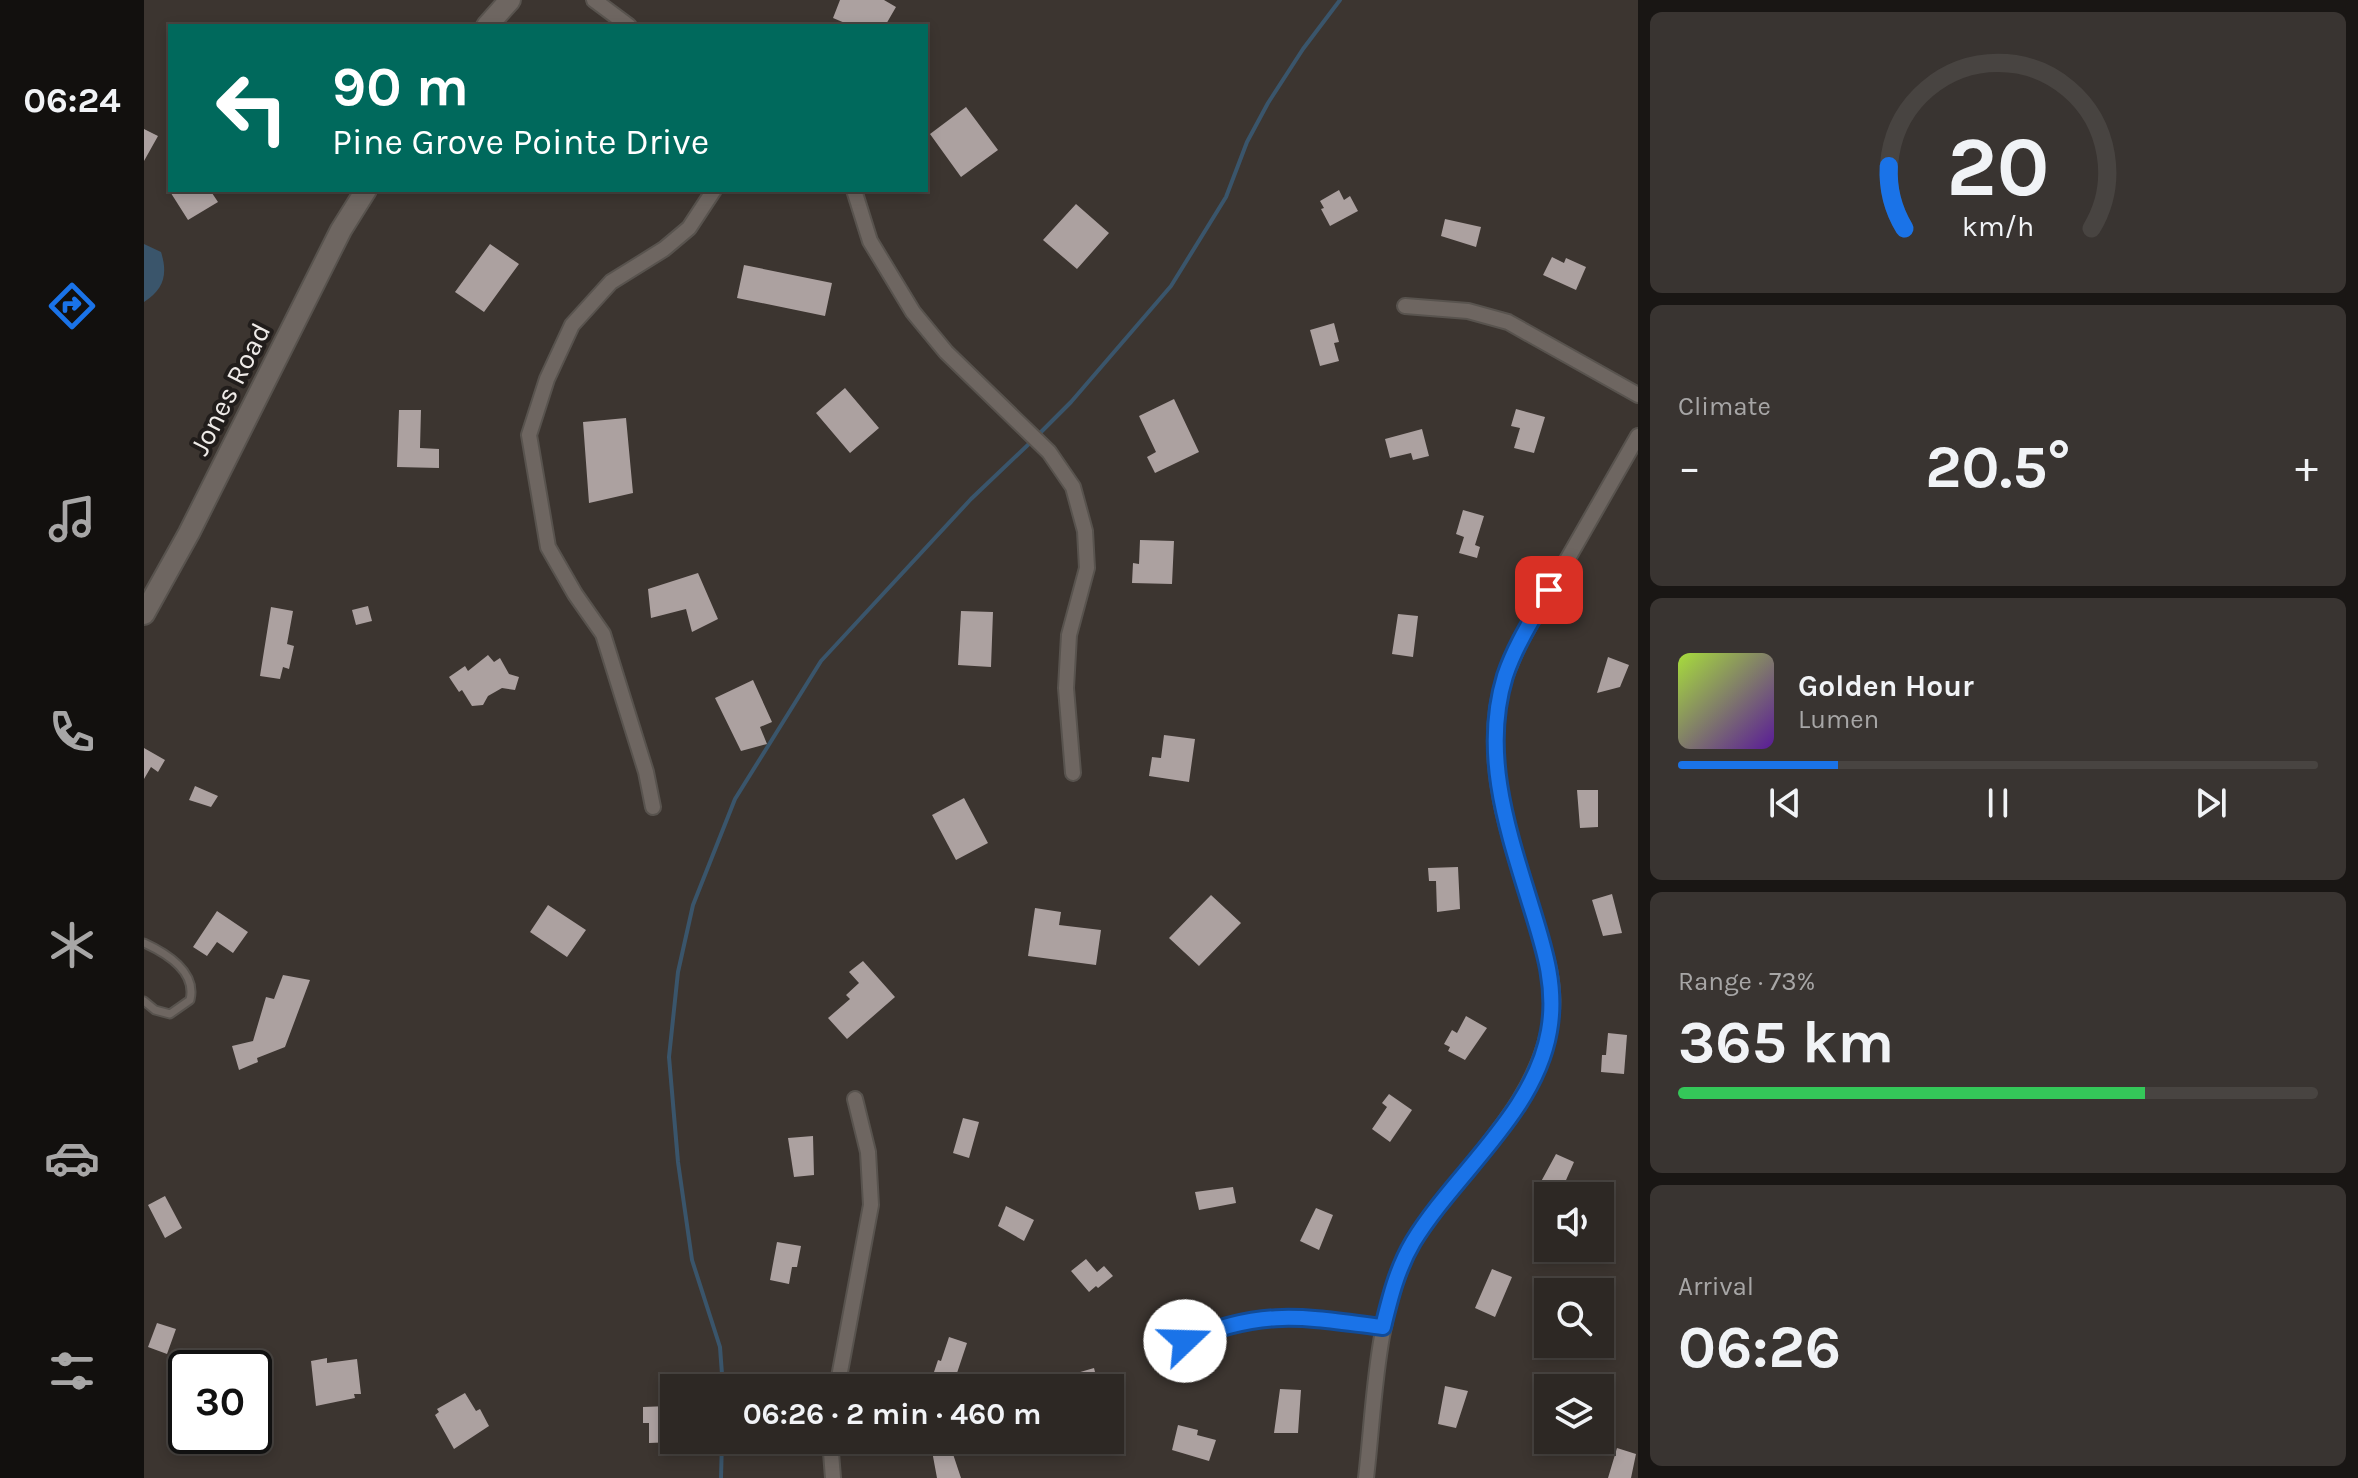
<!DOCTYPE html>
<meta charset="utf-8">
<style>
:root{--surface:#2d2824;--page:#393431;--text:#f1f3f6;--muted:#a7a6a6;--line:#484441;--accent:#1a73e8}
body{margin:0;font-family:Karla,sans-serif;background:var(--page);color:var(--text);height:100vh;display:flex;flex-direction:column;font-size:30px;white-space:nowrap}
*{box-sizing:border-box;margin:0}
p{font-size:26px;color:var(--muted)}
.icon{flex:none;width:44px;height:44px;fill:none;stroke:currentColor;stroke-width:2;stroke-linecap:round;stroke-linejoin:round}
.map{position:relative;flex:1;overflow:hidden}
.panel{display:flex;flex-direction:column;gap:12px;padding:12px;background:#191614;width:720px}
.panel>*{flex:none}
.guide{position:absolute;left:24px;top:24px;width:760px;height:168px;border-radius:0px;box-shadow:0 4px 12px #0003,0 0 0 2px var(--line);background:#00695c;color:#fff;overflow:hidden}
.tools{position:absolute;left:1390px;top:1182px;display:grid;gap:16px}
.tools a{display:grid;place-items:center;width:80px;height:80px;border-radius:0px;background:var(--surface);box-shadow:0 4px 12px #0003,0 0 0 2px var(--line);font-size:40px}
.speed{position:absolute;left:24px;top:1350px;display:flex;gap:16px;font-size:40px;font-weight:700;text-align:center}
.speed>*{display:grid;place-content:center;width:104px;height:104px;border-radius:50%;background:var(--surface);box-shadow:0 4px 12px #0003,0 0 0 2px var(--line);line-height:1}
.speed .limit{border:4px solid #111;border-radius:12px;background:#fff;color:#111}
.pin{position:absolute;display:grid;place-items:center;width:68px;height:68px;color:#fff;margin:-34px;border-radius:16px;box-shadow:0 4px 12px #0006}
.me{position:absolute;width:88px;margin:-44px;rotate:69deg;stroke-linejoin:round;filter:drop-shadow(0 0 6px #0008)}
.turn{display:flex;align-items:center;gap:28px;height:168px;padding:0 32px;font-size:36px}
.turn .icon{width:104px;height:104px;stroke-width:2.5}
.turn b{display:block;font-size:56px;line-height:68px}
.big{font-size:60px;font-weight:700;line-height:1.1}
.panel .widget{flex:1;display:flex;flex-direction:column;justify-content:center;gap:12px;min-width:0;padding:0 28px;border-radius:12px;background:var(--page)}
.panel .dial{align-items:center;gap:0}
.dial svg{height:208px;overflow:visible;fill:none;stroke:var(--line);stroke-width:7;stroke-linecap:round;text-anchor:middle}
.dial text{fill:var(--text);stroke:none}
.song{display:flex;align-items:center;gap:24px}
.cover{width:96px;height:96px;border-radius:12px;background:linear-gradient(135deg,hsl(80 70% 55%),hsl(270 70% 35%))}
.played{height:8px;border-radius:4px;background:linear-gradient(90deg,var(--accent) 25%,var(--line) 25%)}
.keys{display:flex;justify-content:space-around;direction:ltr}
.heat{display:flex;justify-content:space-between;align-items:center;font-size:44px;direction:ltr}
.charge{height:12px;border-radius:6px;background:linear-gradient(90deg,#34c759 73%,var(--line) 0)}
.trip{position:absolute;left:516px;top:1374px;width:464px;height:80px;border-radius:0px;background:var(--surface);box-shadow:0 4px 12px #0003,0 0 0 2px var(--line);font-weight:700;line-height:80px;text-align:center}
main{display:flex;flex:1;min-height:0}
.dock{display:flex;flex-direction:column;width:144px;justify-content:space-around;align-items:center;background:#12100e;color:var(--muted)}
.dock .icon{width:56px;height:56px}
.dock .selected{color:var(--accent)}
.dock b{font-size:36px;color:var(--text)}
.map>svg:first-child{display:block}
</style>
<main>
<nav class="dock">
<b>06:24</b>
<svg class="icon selected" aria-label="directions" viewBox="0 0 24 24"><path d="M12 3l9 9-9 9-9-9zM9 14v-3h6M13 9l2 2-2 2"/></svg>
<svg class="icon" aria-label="music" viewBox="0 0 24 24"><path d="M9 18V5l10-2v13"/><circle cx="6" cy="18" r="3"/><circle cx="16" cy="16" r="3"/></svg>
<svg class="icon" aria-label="phone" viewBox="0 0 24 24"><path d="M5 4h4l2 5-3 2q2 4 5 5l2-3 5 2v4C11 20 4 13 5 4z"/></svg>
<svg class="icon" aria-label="climate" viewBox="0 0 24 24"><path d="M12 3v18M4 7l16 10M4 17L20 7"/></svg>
<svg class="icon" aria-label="car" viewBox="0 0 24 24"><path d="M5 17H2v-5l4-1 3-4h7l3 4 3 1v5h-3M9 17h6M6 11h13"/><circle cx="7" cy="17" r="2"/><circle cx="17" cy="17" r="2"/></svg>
<svg class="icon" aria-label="filters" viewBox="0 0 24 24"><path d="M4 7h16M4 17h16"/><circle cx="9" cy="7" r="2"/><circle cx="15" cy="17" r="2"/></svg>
</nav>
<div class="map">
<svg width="1494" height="1478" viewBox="0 0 1494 1478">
<rect width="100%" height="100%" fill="#3c3530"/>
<!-- water -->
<path fill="#3a556b" d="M0 244 17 252C24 274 20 289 0 302Z"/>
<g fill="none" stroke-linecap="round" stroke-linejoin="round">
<!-- stream -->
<path stroke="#3a556b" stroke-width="4" d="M894 435 927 402 1027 286 1082 197 1103 142 1124 103 1159 49 1196 0
M579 1388 576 1347 548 1260 534 1162 525 1057 534 972 549 905 591 799 677 661 827 499 888 441
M577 1478 578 1440"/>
</g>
<!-- building -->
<path fill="#aca1a0" d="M696 0H740L752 7 741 26H708L689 18Z
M822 107 854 150 817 177 786 134Z
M0 129 14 136 0 161Z
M25 190H66L74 202 44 220Z
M1195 190 1200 200 1206 196 1214 211 1186 226 1177 209 1180 208 1176 201Z
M932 204 965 233 933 269 899 240Z
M1301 219 1337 227 1332 247 1297 236Z
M346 244 375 264 340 312 311 292Z
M1408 257 1420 263 1422 258 1442 267 1432 290 1399 275Z
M600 265 688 283 681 316 593 298Z
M1190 323 1195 342 1190 343 1195 361 1176 366 1166 330Z
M701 388 735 428 706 453 672 413Z
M1030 399 1055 452 1011 473 1003 457 1012 452 995 416Z
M1372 409 1401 417 1390 453 1370 448 1376 428 1367 426Z
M255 410H277L276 448 295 449V468L253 467Z
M482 418 489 493 445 503 439 422Z
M1278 429 1285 456 1269 460 1267 453 1246 458 1241 439Z
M1319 510 1340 516 1331 545 1336 547 1333 558 1315 553 1320 537 1312 534Z
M996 540 1030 541 1028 584 988 583 989 563 995 564Z
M554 573 574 619 548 632 542 609 507 618 504 589Z
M224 606 228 621 212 625 208 610Z
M127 607 149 611 143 644 150 646 145 669 139 667 136 679 116 676Z
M817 611 849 612 847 667 814 665Z
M1254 614 1274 616 1269 657 1248 654Z
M344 655 350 662 356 658 365 674 375 677 371 690 358 688 344 696 339 705 328 706 318 690 315 692 305 677 321 666 324 671Z
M1464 657 1485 665 1476 687 1453 693Z
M609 680 628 722 616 727 623 744 597 751 571 698Z
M1020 735 1051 739 1045 782 1005 776 1008 757 1017 758Z
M0 748 21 760 14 772 7 767 0 779Z
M51 786 74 796 67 807 45 800Z
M1433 790H1454V827L1436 828Z
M820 798 844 843 812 860 788 815Z
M1314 867 1316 909 1293 912 1292 881H1285L1284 868Z
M1468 894 1478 933 1459 936 1448 900Z
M1067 895 1097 923 1055 966 1025 938Z
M404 905 442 930 423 957 386 932Z
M891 908 917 912 915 925 957 930 952 965 884 956Z
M73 911 104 932 89 953 73 942 63 956 49 947Z
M719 961 751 997 703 1039 684 1018 706 999 702 995 715 983 705 972Z
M139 975 166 980 141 1047 113 1058 114 1062 95 1070 88 1046 109 1041 122 997 130 999Z
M1322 1016 1343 1028 1321 1060 1304 1051 1306 1047 1300 1044 1308 1030 1313 1033Z
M1464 1033 1483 1035 1480 1074 1457 1072 1458 1055H1462Z
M1245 1094 1268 1110 1246 1142 1228 1129 1243 1107 1238 1103Z
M819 1118 835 1122 825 1158 809 1153Z
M669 1136 670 1175 650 1177 644 1138Z
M1412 1154 1430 1162 1415 1196 1393 1189Z
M1089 1187 1092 1203 1055 1210 1051 1192Z
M21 1196 38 1228 21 1238 4 1205Z
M862 1206 890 1220 880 1241 854 1226Z
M1172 1208 1189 1215 1175 1250 1156 1241Z
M633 1242 657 1246 653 1267H648L645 1284 626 1280Z
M942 1259 953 1272 960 1266 969 1276 954 1288 952 1286 945 1292 927 1271Z
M1348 1269 1368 1277 1351 1317 1331 1308Z
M13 1323 32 1329 23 1354 4 1347Z
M805 1337 823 1343 811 1379 790 1372 794 1360 797 1361Z
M183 1358V1363L213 1359 217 1394H210L211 1398 172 1406 167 1361Z
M950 1368 955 1388H929L926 1375Z
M1301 1386 1324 1391 1312 1428 1294 1424Z
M1136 1389 1157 1390 1154 1433H1130Z
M321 1393 332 1411 336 1409 345 1426 310 1449 291 1415 295 1412 293 1409Z
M525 1406 530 1442 505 1443V1423H499V1407Z
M1034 1425 1054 1430 1053 1435 1072 1440 1065 1461 1028 1450Z
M806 1445 817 1478H793L788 1451Z
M1473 1448 1492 1454 1487 1478H1464Z"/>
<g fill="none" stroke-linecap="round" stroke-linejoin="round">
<defs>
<path id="lane" d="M0 943C22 953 53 972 46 1000L26 1014 11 1010 0 1001"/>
<path id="street" d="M450 0 485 26
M710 190 726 241 769 312 802 352 905 452 929 487 941 531 943 568 925 635 922 688 929 773
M1261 306 1324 311 1364 322 1494 395
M509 807 502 772 459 634 431 594 404 547 385 435 403 379 428 325 467 282 520 249 545 228 570 190
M1041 1341C1118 1308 1160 1317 1239 1327
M693 1388 727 1205 724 1152 711 1099
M686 1440 689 1478
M1222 1478C1231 1401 1231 1317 1266 1247 1276 1228 1291 1211 1305 1193 1347 1140 1397 1088 1407 1018 1413 984 1400 950 1390 917 1370 851 1343 781 1353 710 1356 686 1366 664 1376 642L1494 436"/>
<path id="secondary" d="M343 26 366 0
M0 614 45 533 197 230 222 190"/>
</defs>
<!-- lane casing -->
<use href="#lane" stroke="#58534e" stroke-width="11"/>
<!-- street casing -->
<use href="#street" stroke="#58534e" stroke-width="18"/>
<!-- secondary casing -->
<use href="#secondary" stroke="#58534e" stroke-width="24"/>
<!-- lane -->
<use href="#lane" stroke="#6e6661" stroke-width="7"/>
<!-- street -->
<use href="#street" stroke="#6e6661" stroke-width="14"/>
<!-- secondary -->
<use href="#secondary" stroke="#6e6661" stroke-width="20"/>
</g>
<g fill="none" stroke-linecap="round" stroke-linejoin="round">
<defs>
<path id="route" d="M1041 1341C1119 1308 1159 1317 1239 1327 1246 1298 1253 1269 1269 1242 1311 1173 1391 1113 1405 1031 1413 987 1400 948 1387 906 1364 831 1337 754 1361 676 1371 646 1389 618 1405 590"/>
</defs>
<!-- route casing -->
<use href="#route" stroke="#114b97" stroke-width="20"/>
<!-- route -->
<use href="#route" stroke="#1a73e8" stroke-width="14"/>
</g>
<g text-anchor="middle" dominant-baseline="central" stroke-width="8" stroke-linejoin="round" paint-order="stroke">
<!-- street labels -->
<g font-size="28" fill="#efebe8" stroke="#211d1b">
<text transform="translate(86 389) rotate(-63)">Jones Road</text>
</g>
</g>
</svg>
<div class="tools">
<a><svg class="icon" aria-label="sound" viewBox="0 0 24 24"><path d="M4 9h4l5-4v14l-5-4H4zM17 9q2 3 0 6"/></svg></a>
<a><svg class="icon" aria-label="search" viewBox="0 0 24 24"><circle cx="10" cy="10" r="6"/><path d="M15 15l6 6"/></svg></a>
<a><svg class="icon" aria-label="layers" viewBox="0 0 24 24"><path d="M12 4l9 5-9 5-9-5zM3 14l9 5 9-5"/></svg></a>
</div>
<div class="speed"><div class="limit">30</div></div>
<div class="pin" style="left:1405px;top:590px;background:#d93025"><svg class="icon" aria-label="arrive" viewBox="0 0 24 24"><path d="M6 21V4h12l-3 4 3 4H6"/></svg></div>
<svg class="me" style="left:1041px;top:1341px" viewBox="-20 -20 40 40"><circle r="19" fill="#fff"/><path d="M0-13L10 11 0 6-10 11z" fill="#1a73e8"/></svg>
<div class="trip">06:26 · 2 min · 460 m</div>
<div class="guide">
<div class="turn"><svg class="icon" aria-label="left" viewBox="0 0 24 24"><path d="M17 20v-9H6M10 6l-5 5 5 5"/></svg><div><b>90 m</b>Pine Grove Pointe Drive</div></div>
</div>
</div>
<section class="panel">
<div class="widget dial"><svg viewBox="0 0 100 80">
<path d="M14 69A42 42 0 1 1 86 69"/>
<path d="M14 69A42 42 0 0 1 8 45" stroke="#1a73e8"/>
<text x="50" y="56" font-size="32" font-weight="700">20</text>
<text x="50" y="72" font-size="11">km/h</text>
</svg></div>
<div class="widget"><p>Climate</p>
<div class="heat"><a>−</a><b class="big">20.5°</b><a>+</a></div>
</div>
<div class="widget">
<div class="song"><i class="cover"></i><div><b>Golden Hour</b><p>Lumen</p></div></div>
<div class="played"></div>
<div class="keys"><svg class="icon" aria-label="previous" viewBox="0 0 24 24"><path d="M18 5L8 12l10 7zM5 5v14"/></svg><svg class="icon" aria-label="pause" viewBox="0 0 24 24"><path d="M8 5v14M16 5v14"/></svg><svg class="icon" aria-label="next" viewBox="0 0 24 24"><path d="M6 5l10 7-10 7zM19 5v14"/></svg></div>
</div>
<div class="widget"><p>Range · 73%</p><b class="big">365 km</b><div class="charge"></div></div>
<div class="widget"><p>Arrival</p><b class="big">06:26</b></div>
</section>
</main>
